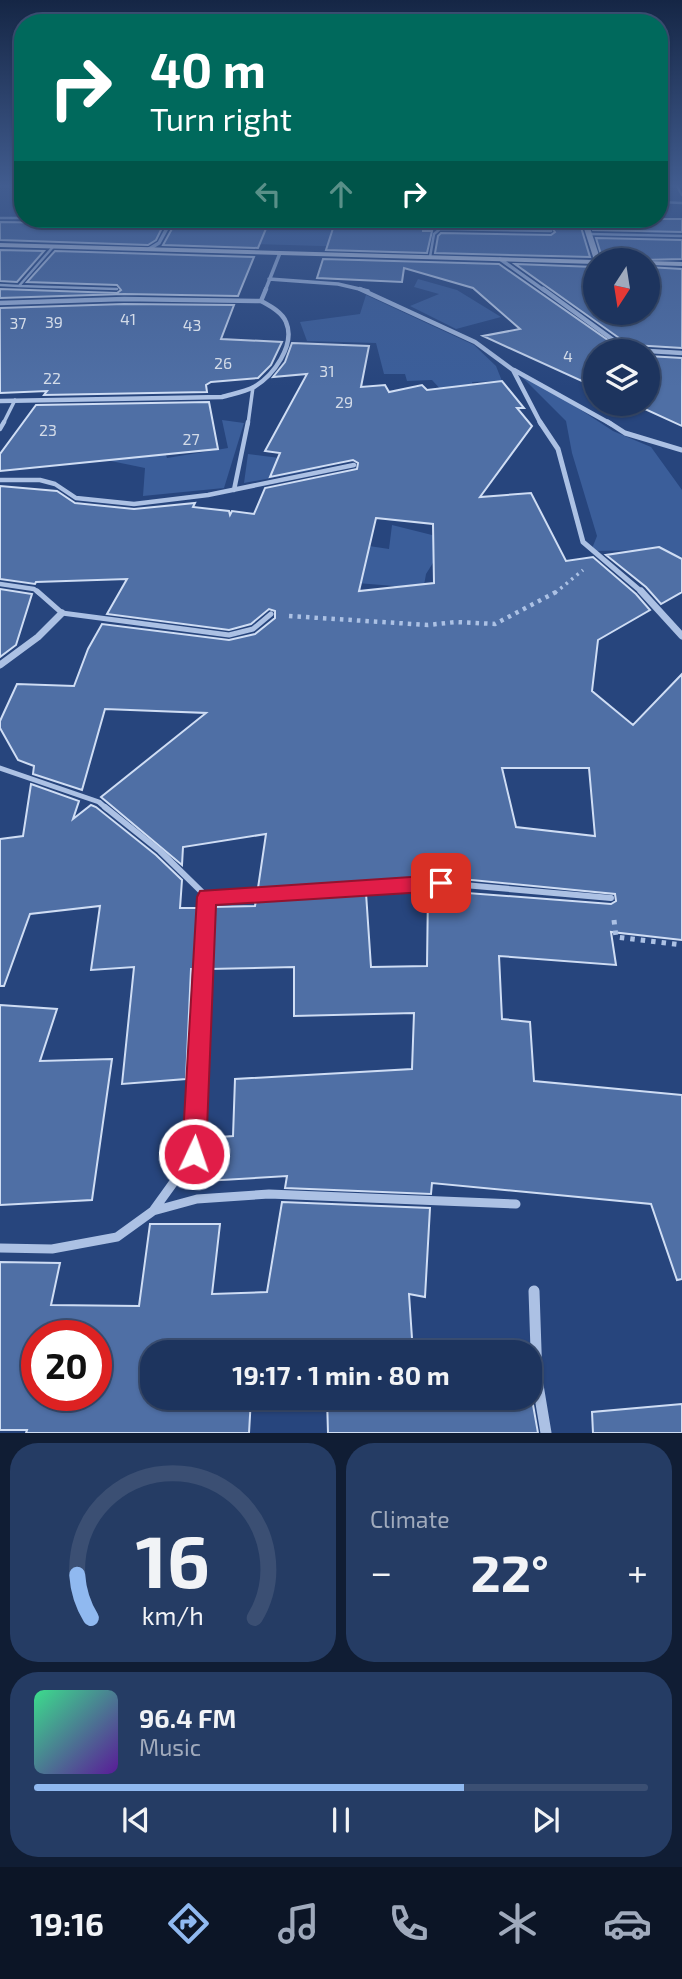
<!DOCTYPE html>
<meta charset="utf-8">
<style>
:root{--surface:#1d345e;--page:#253c64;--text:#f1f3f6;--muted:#a0aabc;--line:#3b4f73;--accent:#90b9f0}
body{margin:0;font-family:"Exo 2",sans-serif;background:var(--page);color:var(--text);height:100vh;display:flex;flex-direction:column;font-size:26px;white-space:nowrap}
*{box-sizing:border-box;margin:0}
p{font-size:23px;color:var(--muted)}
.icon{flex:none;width:38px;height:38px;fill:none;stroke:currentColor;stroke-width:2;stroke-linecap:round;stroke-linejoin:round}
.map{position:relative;height:1433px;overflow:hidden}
.sheet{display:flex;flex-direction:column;gap:10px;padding:10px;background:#101d34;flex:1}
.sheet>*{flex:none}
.guide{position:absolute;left:14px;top:14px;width:654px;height:214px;border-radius:28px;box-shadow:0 2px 5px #0004,0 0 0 2px var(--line);background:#00695c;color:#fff;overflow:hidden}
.needle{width:46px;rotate:192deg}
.fabs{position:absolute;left:583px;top:248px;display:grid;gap:14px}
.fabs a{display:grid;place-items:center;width:77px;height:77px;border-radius:50%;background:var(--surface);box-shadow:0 2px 5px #0004,0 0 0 2px var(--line);font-size:35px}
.speed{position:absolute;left:21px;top:1320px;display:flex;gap:14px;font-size:35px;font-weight:700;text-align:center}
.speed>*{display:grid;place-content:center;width:91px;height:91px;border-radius:50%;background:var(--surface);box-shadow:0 2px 5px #0004,0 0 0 2px var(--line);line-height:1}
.speed .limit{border:10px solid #d22;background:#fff;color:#111}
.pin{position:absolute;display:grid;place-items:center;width:60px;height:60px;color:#fff;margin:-30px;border-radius:14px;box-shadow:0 4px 10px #0006}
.me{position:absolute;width:77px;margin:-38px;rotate:3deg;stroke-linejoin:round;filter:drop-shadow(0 0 5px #0008)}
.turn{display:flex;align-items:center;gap:24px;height:147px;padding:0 21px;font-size:32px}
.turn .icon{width:91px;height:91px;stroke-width:2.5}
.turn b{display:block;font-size:49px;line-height:60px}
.lanes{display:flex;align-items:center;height:66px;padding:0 21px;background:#0003;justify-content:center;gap:35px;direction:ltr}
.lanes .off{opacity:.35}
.big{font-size:52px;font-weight:700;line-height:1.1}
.sheet .widget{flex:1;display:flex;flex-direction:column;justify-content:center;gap:10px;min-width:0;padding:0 24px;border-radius:28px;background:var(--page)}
.sheet .dial{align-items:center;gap:0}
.dial svg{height:182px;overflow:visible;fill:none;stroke:var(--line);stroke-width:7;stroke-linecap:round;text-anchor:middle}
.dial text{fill:var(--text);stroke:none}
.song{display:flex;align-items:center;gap:21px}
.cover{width:84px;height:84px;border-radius:10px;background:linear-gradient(135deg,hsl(150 70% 55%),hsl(270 70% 35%))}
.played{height:7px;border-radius:4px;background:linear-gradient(90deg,var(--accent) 70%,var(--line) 70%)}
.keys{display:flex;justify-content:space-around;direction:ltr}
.heat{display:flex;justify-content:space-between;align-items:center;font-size:38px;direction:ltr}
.sheet .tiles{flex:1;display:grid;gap:10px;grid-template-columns:1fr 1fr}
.widget:last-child{grid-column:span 2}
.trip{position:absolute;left:140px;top:1340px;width:402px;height:70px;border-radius:28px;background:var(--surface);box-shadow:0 2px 5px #0004,0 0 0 2px var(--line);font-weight:700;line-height:70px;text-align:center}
.dock{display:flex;height:112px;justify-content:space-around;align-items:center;background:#0c1526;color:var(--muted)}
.dock .icon{width:49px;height:49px}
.dock .on{color:var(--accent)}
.dock b{font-size:32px;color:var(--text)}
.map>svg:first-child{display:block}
</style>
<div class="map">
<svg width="682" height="1433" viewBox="0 0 682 1433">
<rect width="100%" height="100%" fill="#27457d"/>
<!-- green -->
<path fill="#3b5e9a" d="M195 226 432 232 423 249 181 242Z
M418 279 457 290 501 317 456 329 410 306 439 294 414 287Z
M366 295 474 345 496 366 502 381 472 382 475 391 444 393 432 380 407 381 405 374H384L376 343 307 341 300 322 360 314Z
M521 376 552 391 613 431 651 447 682 490V557L659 550 591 551 597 536 572 453 566 421Z
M222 420 244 423 224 488 143 496 145 468 72 453 160 437 167 458 228 448Z
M248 454 327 464 319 469 244 483Z
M392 525 448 539 426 574 419 614 387 611 394 586 357 583 369 546 389 549Z"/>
<!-- building -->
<path fill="#4f6fa5" stroke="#cfddf4" stroke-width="2" fill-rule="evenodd" d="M197 219H270L258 248 163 245 173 227H192Z
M336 219H423V231H432L427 253 326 250Z
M498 219H556L557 223 580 224 590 257 435 253 438 236 441 233 551 235 555 232 551 227 500 226Z
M616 219H682V232L593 230 592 224 619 225Z
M0 222 63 223 163 226 156 240 148 245 0 240Z
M596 238 682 240V259L603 261Z
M0 250 44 251 17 282 0 281Z
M55 251 254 257 238 296 124 294 0 298V289L117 293 121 290 117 285 27 282Z
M323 259 499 264 625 352H595V387L483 336 520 329 473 288 404 268 402 282 317 278Z
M515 264 595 267V313H648V267L682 269V348L633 345 619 338Z
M124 304 234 305 221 339 282 342 271 365 258 378 211 382 206 385 207 392 44 395 47 391 0 393V308Z
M292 343 369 346 361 387 385 385 389 392 422 385 427 390 502 381 524 408H517L532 426 480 497 531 493 566 561 593 557 636 594 650 610 598 640 592 691 633 725 682 674V940L611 932 616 965 499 956 502 1019 530 1022 534 1081 682 1095V1279L677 1280 651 1204 432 1183 431 1194 285 1188 287 1176 205 1181 207 1138 233 1136 235 1079 412 1069 414 1013 294 1016V967L209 969 212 907 255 906 256 900 366 893 371 967 427 966 428 890 611 904 616 901 615 894 441 877 258 888 266 834 183 847 182 865 101 797 206 713 105 709 82 790 33 774 34 766 18 760 0 728V721L17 684 74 686 88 649 102 624 229 640 255 634 275 618V611L269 609 251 624 229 630 107 614 127 579 36 582 35 584 0 579V486L57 491 75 503 134 509 195 503 193 507 229 511 230 515 232 511 254 514 265 488 357 469 358 463 353 460 270 477 280 453 265 451 307 374 273 377 285 362ZM376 518 433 524 434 583 359 591ZM502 768H589L595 836 516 827Z
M648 356 682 358V426L634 404H648Z
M209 402 218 449 0 471V454L36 405Z
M659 547 682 559V592L661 604 646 587 606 555Z
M0 589 32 594 16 645 0 657Z
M31 784 79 801 73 819 91 805 96 807 156 855 182 880 180 908H201L198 969H191L186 1079 122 1084 134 967 91 970 100 906 30 914 4 986H0V839L23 836Z
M0 1005 57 1009 40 1061 112 1059 92 1200 0 1205Z
M282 1202 430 1208 425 1297 409 1294 413 1353H152V1398H251L249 1433H26L27 1430H0V1262L60 1263 51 1305 139 1306 150 1224H220L212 1294 267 1292ZM37 1335H96V1395H37Z
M327 1398H417V1402L532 1399 538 1433H328Z
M682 1404V1433H593L592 1412Z"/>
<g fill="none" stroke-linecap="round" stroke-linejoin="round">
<!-- path-far2 -->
<path stroke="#acc1e4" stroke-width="3.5" stroke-dasharray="2.5 4.5" stroke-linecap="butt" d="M555 593 583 570"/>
<!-- path-far1 -->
<path stroke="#acc1e4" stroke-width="4.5" stroke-dasharray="3.5 5" stroke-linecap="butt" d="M289 616 428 625 456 622 495 624 558 591"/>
<!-- path -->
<path stroke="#acc1e4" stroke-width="5" stroke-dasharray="4.5 6" stroke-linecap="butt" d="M614 920 616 937 682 945"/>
<!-- service-far5 -->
<path stroke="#acc1e4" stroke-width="2.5" d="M677 186 682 195
M660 202 682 203
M0 218H23
M40 219H55
M589 234 682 236
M53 247 19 286 117 289
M430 257 434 234 440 229 551 231
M0 285 19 286"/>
<!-- service-far4 -->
<path stroke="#acc1e4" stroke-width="3.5" d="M3 424 15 400
M248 424 253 387"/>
<!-- service-far3 -->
<path stroke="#acc1e4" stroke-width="4.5" d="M0 429 4 422
M0 480H40L55 484 76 498 134 504 208 495 354 465
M234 490 248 422
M0 584 34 589 39 593"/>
<!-- service-far2 -->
<path stroke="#acc1e4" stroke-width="5" d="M37 591 62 613 229 635 253 629 271 614
M0 768 99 802 107 809"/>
<!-- service-far1 -->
<path stroke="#acc1e4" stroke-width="6" d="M105 807 160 851 207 897 198 1083
M207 897 441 883 611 898"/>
<!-- service -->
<path stroke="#acc1e4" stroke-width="9" d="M153 1211 194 1154 198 1082
M0 1248 52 1249 117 1237 153 1211 197 1199 269 1194 516 1204"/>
<!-- minor-far4 -->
<path stroke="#acc1e4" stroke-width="3.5" d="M149 249 159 243 172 219
M500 259 545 291
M269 279 338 284 368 291
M265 291 280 253"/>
<!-- minor-far3 -->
<path stroke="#acc1e4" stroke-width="4.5" d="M360 289 475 342 513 370 541 424
M543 289 616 342 632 350 682 353
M261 301 266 289
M0 303 124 299 261 301
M514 370 611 424
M0 401 222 397C232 394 244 392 254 387 273 376 296 345 286 322 282 312 270 306 261 301"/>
<!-- minor-far2 -->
<path stroke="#acc1e4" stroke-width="5" d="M540 422 558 449 583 542 643 593
M608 422 625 433 682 450"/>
<!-- minor-far1 -->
<path stroke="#acc1e4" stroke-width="7" d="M641 591 682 636
M0 665 38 637 62 613"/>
<!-- minor -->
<path stroke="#acc1e4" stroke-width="11" d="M534 1291 537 1379 546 1433"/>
<!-- secondary -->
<path fill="#d5e0f5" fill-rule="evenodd" d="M581 219H587L601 261H595V264L0 247V243L594 260Z
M648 261 682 262V266L648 265Z"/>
</g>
<!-- sky -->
<linearGradient id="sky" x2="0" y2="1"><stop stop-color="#152645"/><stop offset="0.48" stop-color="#415c8f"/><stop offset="1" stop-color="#415c8f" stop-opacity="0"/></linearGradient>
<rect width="682" height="387" fill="url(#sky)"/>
<!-- route -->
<path fill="#e11d48" stroke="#92132f" stroke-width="2" d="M441 875 447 877 450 883 447 889 441 891 216 905 206 1154 202 1163 194 1166 186 1163 182 1154 197 897 200 891Z"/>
<g text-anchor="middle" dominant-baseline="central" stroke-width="6" stroke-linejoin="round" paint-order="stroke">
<!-- far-number labels -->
<g font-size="16" fill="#d3dbe8">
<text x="128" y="318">41</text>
<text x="54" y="321">39</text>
<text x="18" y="322">37</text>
<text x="192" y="324">43</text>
<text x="568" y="355">4</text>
<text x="223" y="362">26</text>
<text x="327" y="370">31</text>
<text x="52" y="377">22</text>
<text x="344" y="401">29</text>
<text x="48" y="429">23</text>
<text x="191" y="438">27</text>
</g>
</g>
</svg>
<div class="fabs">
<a><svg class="needle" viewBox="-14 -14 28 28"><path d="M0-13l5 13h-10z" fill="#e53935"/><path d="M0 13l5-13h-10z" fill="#a0aabc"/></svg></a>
<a><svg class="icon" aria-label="layers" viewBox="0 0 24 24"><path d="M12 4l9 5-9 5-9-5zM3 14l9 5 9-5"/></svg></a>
</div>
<div class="speed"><div class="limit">20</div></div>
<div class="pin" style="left:441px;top:883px;background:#d93025"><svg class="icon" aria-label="arrive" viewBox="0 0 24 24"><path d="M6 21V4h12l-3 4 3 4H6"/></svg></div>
<svg class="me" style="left:194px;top:1154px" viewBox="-20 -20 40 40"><circle r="17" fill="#e11d48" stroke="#fff" stroke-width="3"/><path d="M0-11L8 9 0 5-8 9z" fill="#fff"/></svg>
<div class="trip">19:17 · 1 min · 80 m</div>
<div class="guide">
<div class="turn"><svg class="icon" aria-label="right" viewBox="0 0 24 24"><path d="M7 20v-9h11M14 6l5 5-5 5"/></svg><div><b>40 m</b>Turn right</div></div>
<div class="lanes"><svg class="icon off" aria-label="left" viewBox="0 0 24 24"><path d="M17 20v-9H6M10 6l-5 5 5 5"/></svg><svg class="icon off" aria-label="ahead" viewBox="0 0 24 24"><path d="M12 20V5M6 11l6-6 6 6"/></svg><svg class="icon" aria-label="right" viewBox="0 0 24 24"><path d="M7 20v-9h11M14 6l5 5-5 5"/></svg></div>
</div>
</div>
<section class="sheet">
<div class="tiles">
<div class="widget dial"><svg viewBox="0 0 100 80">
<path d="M14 69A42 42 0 1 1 86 69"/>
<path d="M14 69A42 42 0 0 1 8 50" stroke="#90b9f0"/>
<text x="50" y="56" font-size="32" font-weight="700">16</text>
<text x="50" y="72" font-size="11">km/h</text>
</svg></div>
<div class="widget"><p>Climate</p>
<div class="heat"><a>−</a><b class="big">22°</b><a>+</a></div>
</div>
<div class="widget">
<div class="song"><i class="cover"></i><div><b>96.4 FM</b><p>Music</p></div></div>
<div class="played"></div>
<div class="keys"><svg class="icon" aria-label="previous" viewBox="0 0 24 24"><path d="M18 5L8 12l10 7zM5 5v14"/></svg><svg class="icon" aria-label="pause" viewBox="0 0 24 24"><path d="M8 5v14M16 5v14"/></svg><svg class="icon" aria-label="next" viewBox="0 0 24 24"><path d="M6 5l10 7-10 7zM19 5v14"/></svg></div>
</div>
</div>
</section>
<nav class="dock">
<b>19:16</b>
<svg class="icon on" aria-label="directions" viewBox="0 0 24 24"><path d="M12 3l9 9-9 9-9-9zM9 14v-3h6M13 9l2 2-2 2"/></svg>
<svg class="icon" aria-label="music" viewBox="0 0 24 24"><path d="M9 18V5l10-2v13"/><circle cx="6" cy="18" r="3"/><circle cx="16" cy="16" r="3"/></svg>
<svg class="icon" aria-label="phone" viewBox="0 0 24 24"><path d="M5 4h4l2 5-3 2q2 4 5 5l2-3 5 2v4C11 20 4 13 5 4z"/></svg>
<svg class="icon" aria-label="climate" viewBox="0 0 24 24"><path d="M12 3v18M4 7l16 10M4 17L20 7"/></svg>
<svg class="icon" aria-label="car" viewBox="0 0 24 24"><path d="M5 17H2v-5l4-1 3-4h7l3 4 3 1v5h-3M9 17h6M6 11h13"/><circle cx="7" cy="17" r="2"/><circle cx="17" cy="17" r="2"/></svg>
</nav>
